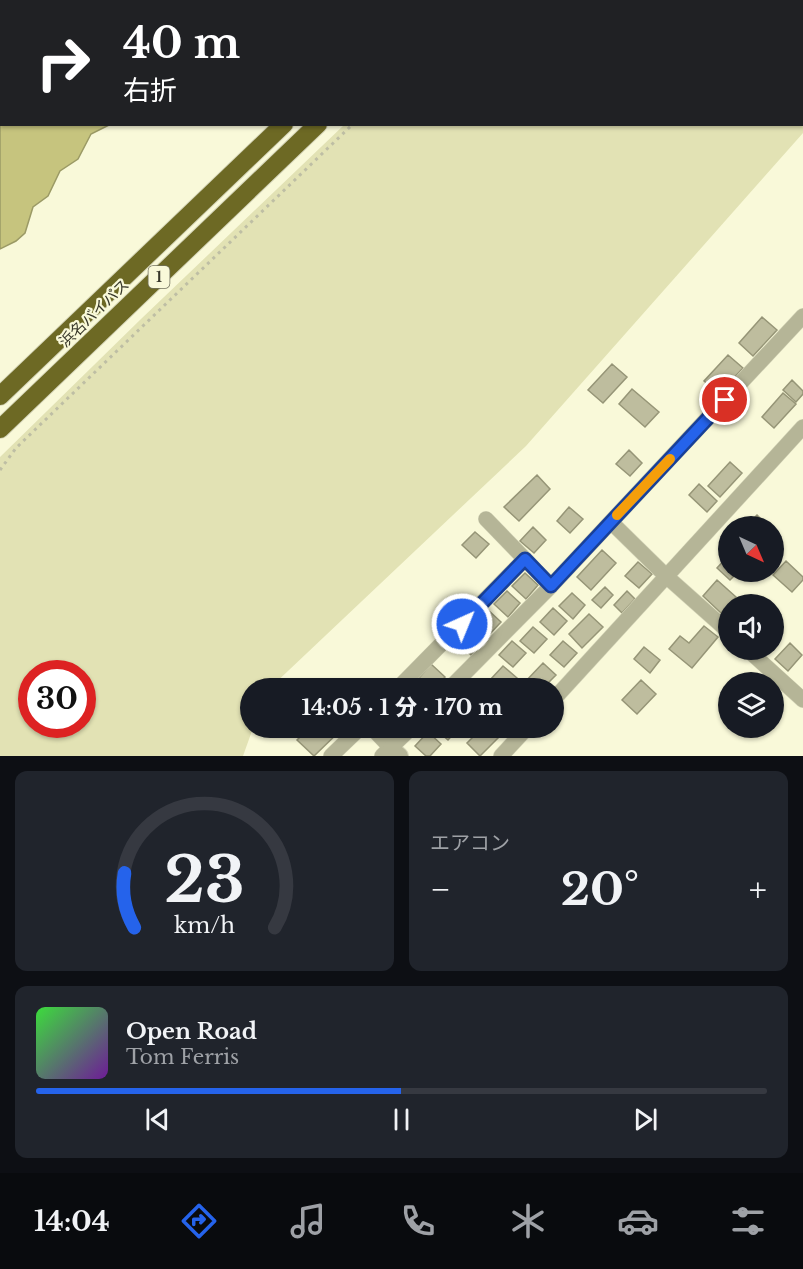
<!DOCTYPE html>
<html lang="ja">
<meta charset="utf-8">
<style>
:root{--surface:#171b24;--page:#20242c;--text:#f1f3f6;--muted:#9ea1a6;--line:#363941;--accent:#2563eb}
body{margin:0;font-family:"Libre Baskerville","Noto Sans JP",serif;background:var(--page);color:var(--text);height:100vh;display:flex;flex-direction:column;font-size:22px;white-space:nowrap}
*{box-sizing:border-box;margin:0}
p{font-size:20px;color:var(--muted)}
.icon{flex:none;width:33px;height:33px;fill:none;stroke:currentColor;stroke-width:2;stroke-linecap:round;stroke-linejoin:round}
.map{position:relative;height:756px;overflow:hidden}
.sheet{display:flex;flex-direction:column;gap:15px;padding:15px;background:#0d0f14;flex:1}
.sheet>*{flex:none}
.guide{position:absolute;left:0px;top:0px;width:804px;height:126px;box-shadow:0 2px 4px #0004;background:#202124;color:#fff;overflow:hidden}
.needle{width:39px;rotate:136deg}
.tools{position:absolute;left:718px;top:516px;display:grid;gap:12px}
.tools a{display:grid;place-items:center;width:66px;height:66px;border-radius:50%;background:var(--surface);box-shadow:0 2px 4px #0004;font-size:30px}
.speed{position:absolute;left:18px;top:660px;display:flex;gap:12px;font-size:30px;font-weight:700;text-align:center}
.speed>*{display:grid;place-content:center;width:78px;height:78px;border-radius:50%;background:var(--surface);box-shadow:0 2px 4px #0004;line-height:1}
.speed .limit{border:9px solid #d22;background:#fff;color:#111}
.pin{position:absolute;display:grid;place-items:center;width:51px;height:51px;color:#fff;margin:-26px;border:3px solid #fff;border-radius:50%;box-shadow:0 2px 6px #0007}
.me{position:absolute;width:66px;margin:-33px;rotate:44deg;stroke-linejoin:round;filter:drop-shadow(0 0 4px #0008)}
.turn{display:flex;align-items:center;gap:21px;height:126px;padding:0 24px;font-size:27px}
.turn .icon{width:78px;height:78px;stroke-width:2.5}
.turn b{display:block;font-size:42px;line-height:51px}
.big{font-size:45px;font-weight:800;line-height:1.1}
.sheet .card{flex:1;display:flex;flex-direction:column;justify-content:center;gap:9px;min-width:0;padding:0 21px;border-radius:12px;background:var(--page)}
.sheet .dial{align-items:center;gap:0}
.dial svg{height:156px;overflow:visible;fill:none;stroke:var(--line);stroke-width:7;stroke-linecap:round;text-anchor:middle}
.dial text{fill:var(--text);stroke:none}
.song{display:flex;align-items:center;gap:18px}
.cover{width:72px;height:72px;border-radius:9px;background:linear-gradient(135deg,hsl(120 70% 55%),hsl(280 70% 35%))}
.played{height:6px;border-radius:3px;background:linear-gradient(90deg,var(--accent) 50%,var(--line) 50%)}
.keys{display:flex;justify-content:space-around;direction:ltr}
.heat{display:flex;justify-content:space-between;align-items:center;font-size:33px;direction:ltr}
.sheet .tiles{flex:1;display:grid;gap:15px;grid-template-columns:1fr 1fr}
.card:last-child{grid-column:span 2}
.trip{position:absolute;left:240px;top:678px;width:324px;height:60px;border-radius:30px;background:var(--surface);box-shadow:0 2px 4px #0004;font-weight:800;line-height:60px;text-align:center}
.tabs{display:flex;height:96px;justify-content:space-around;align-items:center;background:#090b0e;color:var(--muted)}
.tabs .icon{width:42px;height:42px}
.tabs .selected{color:var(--accent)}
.tabs b{font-size:27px;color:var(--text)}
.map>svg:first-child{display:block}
</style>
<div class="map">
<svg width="803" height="756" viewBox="0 0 803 756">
<rect width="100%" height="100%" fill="#f9f9d9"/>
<!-- green -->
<path fill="#e2e2b4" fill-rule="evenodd" d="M474 0H803V133L526 446 270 688H250V728H253L243 756H0V457L141 319 344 125 802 124V2L473 1ZM32 674H82V724H32Z"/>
<!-- water -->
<path fill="#c6c47e" stroke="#9b9a65" stroke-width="1.5" d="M0 0H234L2 2V124L109 125 91 134 78 159 60 171 48 196 33 207 25 233 16 241 0 249Z"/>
<!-- building -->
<path fill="#bebd9e" stroke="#969577" stroke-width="1.5" d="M762 317 777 330 753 356 739 343Z
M728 355 743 368 719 394 704 381Z
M612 364 627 377 603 403 588 390Z
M792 380 803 391V394L796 402 783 390Z
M632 389 659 412 645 427 619 404Z
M783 393 796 404 774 428 762 417Z
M629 450 642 463 630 476 616 464Z
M730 462 742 473 720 497 708 486Z
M537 475 550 489 519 521 504 507Z
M699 484 717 501 707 512 689 495Z
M569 507 583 519 570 533 557 521Z
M757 515 766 524 763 526H749L747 525Z
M533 527 546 540 534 553 520 541Z
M475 532 489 544 476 558 462 545Z
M602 550 616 563 591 590 577 577Z
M729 555V572H738L730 580 717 568Z
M786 561 803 577V580L792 592 773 575Z
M638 562 652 574 639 588 625 576Z
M525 573 538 585 526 599 512 586Z
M717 580 736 597 721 613 703 596Z
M605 587 613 595 601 608 592 600Z
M507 591 520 603 508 617 494 604Z
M627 591 635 599 622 613 614 605Z
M572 593 585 605 573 619 559 606Z
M553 608 567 621 554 635 540 622Z
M487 609 501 622 488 636 475 623Z
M589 614 603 627 582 648 569 634Z
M704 626 718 637 692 668 669 649 680 636 689 643Z
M533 627 547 639 534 653 520 641Z
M470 628 484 641 471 655 458 642Z
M512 641 526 653 513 667 499 655Z
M563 641 577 653 564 667 550 655Z
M790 643 802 655 788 671 775 659Z
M644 647 660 660 650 673 634 659Z
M543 663 556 675 543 688H529L524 683Z
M431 664 445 677 434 688H430L419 678Z
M503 666 517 678 507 688H500L490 680Z
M641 680 656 694 637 714 622 700Z
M309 728H343L314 756 297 740Z
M434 728H459L448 740Z
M482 728H489L499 737 480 756 467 743Z
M428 732 441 744 430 756H426L415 746Z"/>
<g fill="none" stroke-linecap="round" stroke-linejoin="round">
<defs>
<path id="minor" d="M486 519 551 586
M611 522 666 576 729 632
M748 650 803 700
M398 688 525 559
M450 688 551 586 803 316
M554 699 803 427
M372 728 391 748
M331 756 360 728
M382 756 411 728
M501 756 527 728"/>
<path id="tertiary" d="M391 748 400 756"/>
<path id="motorway" d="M413 2 415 0
M447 2 448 0
M0 396 284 124
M0 429 318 124"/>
</defs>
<!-- minor casing -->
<use href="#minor" stroke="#d6d6ba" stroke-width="16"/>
<!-- tertiary casing -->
<use href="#tertiary" stroke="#d6d6ba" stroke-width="18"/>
<!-- motorway casing -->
<use href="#motorway" stroke="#d6d6ba" stroke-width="20"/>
<!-- path -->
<path stroke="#bebea4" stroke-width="3" stroke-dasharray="3 4.5" stroke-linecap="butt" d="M480 2 482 0
M0 470 16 448 353 124"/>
<!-- minor -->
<use href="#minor" stroke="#b5b597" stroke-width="15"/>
<!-- tertiary -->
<use href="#tertiary" stroke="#b5b597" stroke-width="16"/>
<!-- motorway -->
<use href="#motorway" stroke="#6d6924" stroke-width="18"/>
</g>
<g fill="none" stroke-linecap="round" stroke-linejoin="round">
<defs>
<path id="route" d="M462 624 525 559 551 586 725 400"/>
</defs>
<!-- route casing -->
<use href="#route" stroke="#184099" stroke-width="15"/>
<!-- route -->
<use href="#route" stroke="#2563eb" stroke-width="10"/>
<!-- slow -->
<path stroke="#f59e0b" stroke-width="10" d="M617 515 670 459"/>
</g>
<g text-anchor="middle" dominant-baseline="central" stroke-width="4.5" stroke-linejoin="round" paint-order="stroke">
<!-- shield labels -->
<rect fill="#f9f9d9" stroke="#71715e" stroke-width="1.5" x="148.5" y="266" width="21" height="22" rx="4.5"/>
<g font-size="14" font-weight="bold" fill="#37372a">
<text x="159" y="277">1</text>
</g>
<!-- street labels -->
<g font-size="15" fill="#37372a" stroke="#f9f9d9">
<text transform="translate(94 313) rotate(-44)">浜名バイパス</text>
</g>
</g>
</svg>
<div class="tools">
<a><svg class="needle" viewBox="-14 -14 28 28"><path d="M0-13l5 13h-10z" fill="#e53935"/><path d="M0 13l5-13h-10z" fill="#9ea1a6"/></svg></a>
<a><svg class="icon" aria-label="sound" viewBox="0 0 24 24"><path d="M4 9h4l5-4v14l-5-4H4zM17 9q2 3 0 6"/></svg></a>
<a><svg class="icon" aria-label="layers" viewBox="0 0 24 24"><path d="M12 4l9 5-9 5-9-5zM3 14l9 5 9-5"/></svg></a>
</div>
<div class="speed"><div class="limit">30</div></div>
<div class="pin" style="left:725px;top:400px;background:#d93025"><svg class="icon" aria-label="arrive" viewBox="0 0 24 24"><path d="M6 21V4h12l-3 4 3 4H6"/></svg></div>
<svg class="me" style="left:462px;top:624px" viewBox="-20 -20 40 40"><circle r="17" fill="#2563eb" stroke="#fff" stroke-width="3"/><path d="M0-11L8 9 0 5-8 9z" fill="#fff"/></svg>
<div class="trip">14:05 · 1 分 · 170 m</div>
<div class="guide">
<div class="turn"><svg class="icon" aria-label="right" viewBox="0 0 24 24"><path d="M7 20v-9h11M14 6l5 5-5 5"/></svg><div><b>40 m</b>右折</div></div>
</div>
</div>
<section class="sheet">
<div class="tiles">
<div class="card dial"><svg viewBox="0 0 100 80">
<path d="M14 69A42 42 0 1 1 86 69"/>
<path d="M14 69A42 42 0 0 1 9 41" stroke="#2563eb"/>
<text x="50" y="56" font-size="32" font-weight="700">23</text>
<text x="50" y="72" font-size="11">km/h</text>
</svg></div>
<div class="card"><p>エアコン</p>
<div class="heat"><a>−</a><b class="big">20°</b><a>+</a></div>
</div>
<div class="card">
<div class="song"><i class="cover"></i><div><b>Open Road</b><p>Tom Ferris</p></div></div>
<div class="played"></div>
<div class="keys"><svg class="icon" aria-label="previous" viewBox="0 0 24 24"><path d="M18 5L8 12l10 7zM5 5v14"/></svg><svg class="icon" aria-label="pause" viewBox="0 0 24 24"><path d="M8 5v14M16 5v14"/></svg><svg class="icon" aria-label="next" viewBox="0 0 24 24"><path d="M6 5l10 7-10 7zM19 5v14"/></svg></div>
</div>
</div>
</section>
<nav class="tabs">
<b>14:04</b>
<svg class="icon selected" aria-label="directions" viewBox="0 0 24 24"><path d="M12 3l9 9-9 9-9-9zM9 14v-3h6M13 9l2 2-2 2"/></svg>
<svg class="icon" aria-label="music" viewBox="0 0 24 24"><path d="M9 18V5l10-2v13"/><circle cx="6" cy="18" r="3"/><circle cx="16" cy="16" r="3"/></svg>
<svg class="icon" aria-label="phone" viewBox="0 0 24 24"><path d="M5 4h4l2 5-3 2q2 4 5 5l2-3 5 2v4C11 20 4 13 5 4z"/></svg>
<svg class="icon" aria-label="climate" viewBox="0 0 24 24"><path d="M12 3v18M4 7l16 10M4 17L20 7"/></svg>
<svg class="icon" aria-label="car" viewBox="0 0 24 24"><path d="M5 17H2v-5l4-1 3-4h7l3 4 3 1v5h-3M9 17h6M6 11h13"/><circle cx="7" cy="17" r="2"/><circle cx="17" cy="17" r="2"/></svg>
<svg class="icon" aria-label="filters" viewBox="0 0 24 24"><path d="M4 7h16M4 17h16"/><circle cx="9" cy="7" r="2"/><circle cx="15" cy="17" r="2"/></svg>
</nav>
